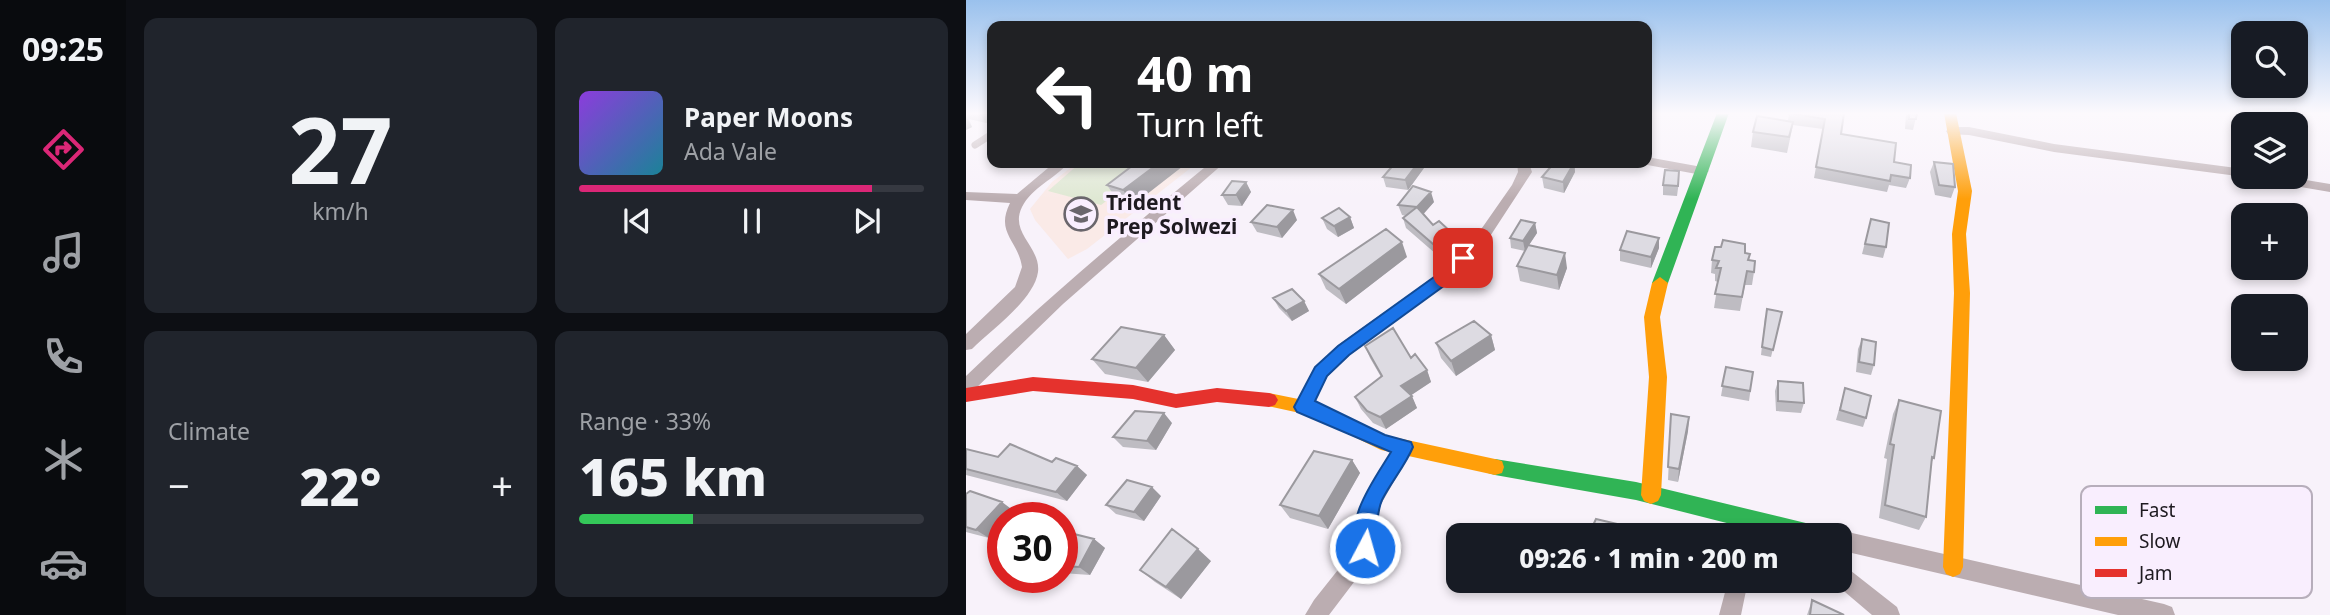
<!DOCTYPE html>
<meta charset="utf-8">
<style>
:root{--surface:#171b24;--page:#20242c;--text:#f1f3f6;--muted:#9ea1a6;--line:#363941;--accent:#db2777}
body{margin:0;font-family:"Noto Sans",sans-serif;background:var(--page);color:var(--text);height:100vh;display:flex;flex-direction:column;font-size:26px;white-space:nowrap}
*{box-sizing:border-box;margin:0}
p{font-size:23px;color:var(--muted)}
.icon{flex:none;width:38px;height:38px;fill:none;stroke:currentColor;stroke-width:2;stroke-linecap:round;stroke-linejoin:round}
.map{position:relative;flex:1;overflow:hidden}
.panel{display:flex;flex-direction:column;gap:18px;padding:18px;background:#0d0f14;width:840px}
.panel>*{flex:none}
.guide{position:absolute;left:21px;top:21px;width:665px;height:147px;border-radius:14px;box-shadow:0 4px 10px #0003;background:#202124;color:#fff;overflow:hidden}
.buttons{position:absolute;left:1265px;top:21px;display:grid;gap:14px}
.buttons a{display:grid;place-items:center;width:77px;height:77px;border-radius:14px;background:var(--surface);box-shadow:0 4px 10px #0003;font-size:35px}
.speed{position:absolute;left:21px;top:502px;display:flex;gap:14px;font-size:35px;font-weight:700;text-align:center}
.speed>*{display:grid;place-content:center;width:91px;height:91px;border-radius:50%;background:var(--surface);box-shadow:0 4px 10px #0003;line-height:1}
.speed .limit{border:10px solid #d22;background:#fff;color:#111}
.pin{position:absolute;display:grid;place-items:center;width:60px;height:60px;color:#fff;margin:-30px;border-radius:14px;box-shadow:0 4px 10px #0006}
.me{position:absolute;width:77px;margin:-38px;rotate:6deg;stroke-linejoin:round;filter:drop-shadow(0 0 5px #0008)}
.turn{display:flex;align-items:center;gap:24px;height:147px;padding:0 35px;font-size:32px}
.turn .icon{width:91px;height:91px;stroke-width:2.5}
.turn b{display:block;font-size:49px;line-height:60px}
.big{font-size:52px;font-weight:800;line-height:1.1}
.panel .card{flex:1;display:flex;flex-direction:column;justify-content:center;gap:10px;min-width:0;padding:0 24px;border-radius:14px;background:var(--page)}
.panel .dial{align-items:center;gap:0}
.dial b{font-size:91px;line-height:1}
.song{display:flex;align-items:center;gap:21px}
.cover{width:84px;height:84px;border-radius:10px;background:linear-gradient(135deg,hsl(270 70% 55%),hsl(190 70% 35%))}
.played{height:7px;border-radius:4px;background:linear-gradient(90deg,var(--accent) 85%,var(--line) 85%)}
.keys{display:flex;justify-content:space-around;direction:ltr}
.heat{display:flex;justify-content:space-between;align-items:center;font-size:38px;direction:ltr}
.charge{height:10px;border-radius:5px;background:linear-gradient(90deg,#34c759 33%,var(--line) 0)}
.panel .tiles{flex:1;display:grid;gap:18px;grid-template-columns:repeat(2,1fr)}
.trip{position:absolute;left:480px;top:523px;width:406px;height:70px;border-radius:14px;background:var(--surface);box-shadow:0 4px 10px #0003;font-weight:800;line-height:70px;text-align:center}
main{display:flex;flex:1;min-height:0}
.tabs{display:flex;flex-direction:column;width:126px;justify-content:space-around;align-items:center;background:#090b0e;color:var(--muted)}
.tabs .icon{width:49px;height:49px}
.tabs .selected{color:var(--accent)}
.tabs b{font-size:32px;color:var(--text)}
.map>svg:first-child{display:block}
</style>
<main>
<nav class="tabs">
<b>09:25</b>
<svg class="icon selected" aria-label="directions" viewBox="0 0 24 24"><path d="M12 3l9 9-9 9-9-9zM9 14v-3h6M13 9l2 2-2 2"/></svg>
<svg class="icon" aria-label="music" viewBox="0 0 24 24"><path d="M9 18V5l10-2v13"/><circle cx="6" cy="18" r="3"/><circle cx="16" cy="16" r="3"/></svg>
<svg class="icon" aria-label="phone" viewBox="0 0 24 24"><path d="M5 4h4l2 5-3 2q2 4 5 5l2-3 5 2v4C11 20 4 13 5 4z"/></svg>
<svg class="icon" aria-label="climate" viewBox="0 0 24 24"><path d="M12 3v18M4 7l16 10M4 17L20 7"/></svg>
<svg class="icon" aria-label="car" viewBox="0 0 24 24"><path d="M5 17H2v-5l4-1 3-4h7l3 4 3 1v5h-3M9 17h6M6 11h13"/><circle cx="7" cy="17" r="2"/><circle cx="17" cy="17" r="2"/></svg>
</nav>
<section class="panel">
<div class="tiles">
<div class="card dial"><b>27</b><p>km/h</p></div>
<div class="card">
<div class="song"><i class="cover"></i><div><b>Paper Moons</b><p>Ada Vale</p></div></div>
<div class="played"></div>
<div class="keys"><svg class="icon" aria-label="previous" viewBox="0 0 24 24"><path d="M18 5L8 12l10 7zM5 5v14"/></svg><svg class="icon" aria-label="pause" viewBox="0 0 24 24"><path d="M8 5v14M16 5v14"/></svg><svg class="icon" aria-label="next" viewBox="0 0 24 24"><path d="M6 5l10 7-10 7zM19 5v14"/></svg></div>
</div>
<div class="card"><p>Climate</p>
<div class="heat"><a>−</a><b class="big">22°</b><a>+</a></div>
</div>
<div class="card"><p>Range · 33%</p><b class="big">165 km</b><div class="charge"></div></div>
</div>
</section>
<div class="map">
<svg width="1364" height="615" viewBox="0 0 1364 615">
<rect width="100%" height="100%" fill="#f8f2fa"/>
<!-- education -->
<path fill="#faeae7" d="M111 163H231L121 249 102 259 69 220 64 209 86 182Z"/>
<!-- green -->
<path fill="#dfe8d3" d="M114 163H190L135 205 82 191Z"/>
<g fill="none" stroke-linecap="round" stroke-linejoin="round">
<!-- lane -->
<path stroke="#bbadb1" stroke-width="7" d="M9 145 26 134"/>
<!-- street -->
<path fill="#bbadb1" fill-rule="evenodd" d="M986 127H1003L1088 144 1278 169 1279 177 1088 152 1003 135 982 134 980 131Z
M681 157 736 167 743 171 736 175 676 164 681 163Z
M88 163H102C89 179 66 187 56 207 43 233 75 247 72 272 68 300 25 330 6 349L0 350V334L49 287 56 267C52 240 29 233 44 203L0 200V192L51 194Z
M244 163H258L97 304 6 392 0 394V376C78 301 161 231 244 163Z
M551 163H563L566 172 519 244 485 280 384 355 361 377 343 412 337 414 331 412 328 407 349 367 372 345 475 272 509 238 546 185 552 172Z
M1292 177H1322L1364 184V192L1299 181Z
M438 440 445 442 447 448 414 506 408 547 401 565 363 615H339L348 600 387 551 394 506 406 483 431 442Z
M873 530 1198 604 1206 607 1209 615H1152L873 550V536H865Z
M873 564 880 567 931 607 934 615H906L866 581H873Z
M762 581H782L775 615H753Z"/>
<!-- fast -->
<path fill="#30b455" fill-rule="evenodd" d="M751 113H763L702 283 699 287H689L686 283Z
M529 459 670 482 852 526 859 529 862 536H812L670 500 529 475 522 473 520 467 522 461Z"/>
<!-- slow -->
<path fill="#ff9f0a" fill-rule="evenodd" d="M978 113H990L1006 191 1000 234 1004 293 997 567 994 574 987 577 980 574 977 567 988 293 986 234 992 191Z
M694 277 702 283 694 317 701 377 695 495 692 501 685 504 678 501 675 495 683 377 678 317 686 283Z
M303 393 352 403 418 435 529 459 536 461 538 467 536 473 529 475 415 450 343 415 297 405 294 400 297 395Z"/>
<!-- jam -->
<path fill="#e5322d" fill-rule="evenodd" d="M67 377 167 385 210 394 251 388 303 393 309 395 312 400 309 405 303 407 251 402 210 408 167 399 67 391 0 402V388Z"/>
</g>
<!-- wall -->
<path fill="#bebcc2" d="M0 113H26V119L20 123 3 119 6 127 0 130Z
M823 113H878L875 134 928 162 944 178 940 188 923 185 921 192 848 178 857 129 827 125 821 153 785 147 787 132 822 121Z
M940 113H951L947 130 939 129Z
M968 162 989 187 985 198 969 195 964 172Z
M170 163 167 205 151 200 141 185Z
M588 163H609V172L598 193 578 188 576 177Z
M458 168 442 190 420 187 417 177Z
M713 181 711 196 697 195V185Z
M280 182 285 192 276 206 262 205 256 195Z
M468 202 457 214 467 225 489 243 470 254 440 228 437 218 440 216 436 215 432 205Z
M384 217 388 228 372 237 361 229 356 218Z
M905 219 920 247 917 258 896 254Z
M331 220 316 238 291 232 285 222Z
M569 223 571 233 563 245 601 268 593 290 554 281 551 266 559 251 545 248 544 238Z
M693 238V248L685 268 654 261V250Z
M784 254 783 260 788 272 786 285H779L774 311 748 308 752 282 749 281V274L745 273 746 260Z
M441 257 380 304 360 289 353 274Z
M307 298 338 301 343 311 326 321 313 308Z
M816 312 805 357 795 355 799 317Z
M198 335 209 350 182 382 139 374 126 359Z
M525 335 529 350 490 376 475 358 470 343Z
M896 339 908 365 905 375 890 372 892 349Z
M399 346 445 358 461 370 465 382 445 395 451 408 420 429 407 423 395 409 389 397 415 377 404 358Z
M760 367 787 372 783 401 755 396Z
M812 381 838 403 835 413 810 411 809 391Z
M879 388 900 418 897 427 870 420Z
M933 400 968 458 965 463 960 517 953 530 913 518 921 459 918 458 927 414Z
M705 414 723 417 722 431 712 482 702 480Z
M206 423 190 450 157 447 147 437Z
M0 449 32 457 111 466 121 475 101 501 0 475Z
M386 460 394 473 362 529 324 518 314 505Z
M0 494 48 511 37 518V523L23 538 0 532Z
M195 496 178 521 150 514 140 505Z
M96 531 128 539 139 548 124 575 96 573Z
M245 561 215 599 189 582 174 570Z
M720 581H742L741 586Z
M846 600 878 615H841Z"/>
<!-- shaded-wall -->
<path fill="#9b999e" d="M13 113H26V119L20 123Z
M0 116 6 127 0 130Z
M193 163H221L167 205 157 190Z
M452 163H457L458 168 442 190 439 180Z
M608 163 609 172 598 193 597 182Z
M280 182 285 192 276 206 270 195Z
M465 192 468 202 454 218 451 207Z
M327 210 331 220 316 238 311 227Z
M384 217 388 228 372 237 368 226Z
M569 223 571 233 559 251 557 241Z
M486 233 489 243 470 254 467 244Z
M693 238V248L685 268V257Z
M436 242 441 257 380 304 373 289Z
M599 253 601 268 593 290 591 275Z
M338 301 343 311 326 321 320 311Z
M198 335 209 350 182 382 170 368Z
M525 335 529 350 490 376 485 361Z
M461 370 465 382 441 398 435 386Z
M446 396 451 408 420 429 414 417Z
M198 413 206 423 190 450 181 441Z
M723 417 722 431 712 482 713 469Z
M386 460 394 473 362 529 353 516Z
M111 466 121 475 101 501 90 492Z
M186 487 195 496 178 521 168 512Z
M36 502 48 511 42 518H37V523L23 538 10 530Z
M128 539 139 548 124 575 113 567Z
M232 549 245 561 215 599 200 587Z"/>
<!-- building -->
<path fill="#dddbe2" stroke="#9b999e" stroke-width="2" d="M823 113H878L875 134 930 143 928 162 945 165 944 178 925 175 924 181 850 167 859 119Z
M943 113H951L950 119H943Z
M791 116 827 122 823 137 787 132Z
M968 162 987 164 989 187 973 185Z
M170 163H193L157 190 141 185Z
M429 163H452L439 180 417 177Z
M588 163H608L597 182 576 177Z
M699 170 713 171 712 186 697 185Z
M266 181 280 182 270 195H256Z
M447 186 465 192 451 207 432 205Z
M301 205 327 210 311 227 285 222Z
M451 207 467 225 473 221 486 233 467 244 437 218Z
M373 208 384 217 368 226 356 218Z
M905 219 923 223 920 247 899 244Z
M555 220 569 223 557 241 544 238Z
M420 229 436 242 373 289 353 274Z
M661 231 693 238 685 257 654 250Z
M757 240 779 244V253L784 254 782 260 789 261 788 272 781 271 776 297 749 294 755 268H750L753 261 746 260 749 247H755Z
M562 245 599 253 591 275 551 266Z
M326 289 338 301 320 311 307 298Z
M801 309 816 312 807 350 796 347Z
M508 321 525 335 485 361 470 343Z
M155 327 198 335 170 368 126 359Z
M427 328 445 358 449 354 461 370 435 386 446 396 414 417 401 411 389 397 416 376 399 346Z
M896 339 910 342 908 365 893 362Z
M760 367 787 372 784 391 756 386Z
M812 381 837 383 838 403 812 401Z
M879 388 905 396 900 418 874 410Z
M933 400 975 411 968 458 966 457 960 517 919 505 928 445 924 444Z
M169 411 198 413 181 441 147 437Z
M705 414 723 417 713 469 702 467Z
M44 444 86 462 90 458 111 466 90 492 0 469V449L32 457Z
M348 451 386 460 353 516 314 505Z
M161 480 186 487 168 512 140 505Z
M4 491 36 502 10 530 0 527V494Z
M630 519 702 536H622Z
M206 529 232 549 200 587 174 570Z
M96 531 128 539 113 567 96 566Z
M846 600 878 615H844Z"/>
<!-- sky -->
<linearGradient id="sky" x2="0" y2="1"><stop stop-color="#9ac1ed"/><stop offset="0.57" stop-color="#fcf9fd"/><stop offset="1" stop-color="#fcf9fd" stop-opacity="0"/></linearGradient>
<rect width="1364" height="199" fill="url(#sky)"/>
<!-- route -->
<path fill="#1a73e8" stroke="#114b97" stroke-width="2" d="M497 253 504 258 486 280 383 355 361 376 349 401 419 435 445 442 447 447C439 466 425 482 416 500 408 518 414 537 406 555L399 557 392 555C377 520 408 480 425 452L331 412 328 407 349 367 372 346 475 272 492 255Z"/>
<!-- icons -->
<defs>
<symbol id="school-ring" viewBox="-11 -11 22 22"><circle r="9.5" fill="#f9eefe" stroke="#6a666c" stroke-width="1.5"/><path d="M0-5L7-2L0 1L-7-2ZM-4 1L0 2.5L4 1V4Q0 6-4 4Z" fill="#6a666c"/></symbol>
</defs>
<g fill-rule="evenodd">
<use href="#school-ring" x="96" y="195" width="38" height="38"/>
</g>
<g text-anchor="middle" dominant-baseline="central" stroke-width="7" stroke-linejoin="round" paint-order="stroke">
<!-- poi labels -->
<g font-size="21" font-weight="bold" fill="#1e1a20" stroke="#f9eefe" text-anchor="start">
<text x="140" y="202">Trident<tspan x="140" dy="24">Prep Solwezi</tspan></text>
</g>
</g>
<!-- legend -->
<rect x="1115" y="486" width="231" height="112" rx="10" fill="#f9eefe" stroke="#b7aebb" stroke-width="2"/>
<rect x="1129" y="506" width="32" height="8" fill="#30b455"/>
<rect x="1129" y="537" width="32" height="9" fill="#ff9f0a"/>
<rect x="1129" y="569" width="32" height="8" fill="#e5322d"/>
<g font-size="19" fill="#1e1a20">
<text x="1173" y="517">Fast</text>
<text x="1173" y="548">Slow</text>
<text x="1173" y="580">Jam</text>
</g>
</svg>
<div class="buttons">
<a><svg class="icon" aria-label="search" viewBox="0 0 24 24"><circle cx="10" cy="10" r="6"/><path d="M15 15l6 6"/></svg></a>
<a><svg class="icon" aria-label="layers" viewBox="0 0 24 24"><path d="M12 4l9 5-9 5-9-5zM3 14l9 5 9-5"/></svg></a>
<a>+</a>
<a>−</a>
</div>
<div class="speed"><div class="limit">30</div></div>
<div class="pin" style="left:497px;top:258px;background:#d93025"><svg class="icon" aria-label="arrive" viewBox="0 0 24 24"><path d="M6 21V4h12l-3 4 3 4H6"/></svg></div>
<svg class="me" style="left:399px;top:548px" viewBox="-20 -20 40 40"><circle r="17" fill="#1a73e8" stroke="#fff" stroke-width="3"/><path d="M0-11L8 9 0 5-8 9z" fill="#fff"/></svg>
<div class="trip">09:26 · 1 min · 200 m</div>
<div class="guide">
<div class="turn"><svg class="icon" aria-label="left" viewBox="0 0 24 24"><path d="M17 20v-9H6M10 6l-5 5 5 5"/></svg><div><b>40 m</b>Turn left</div></div>
</div>
</div>
</main>
